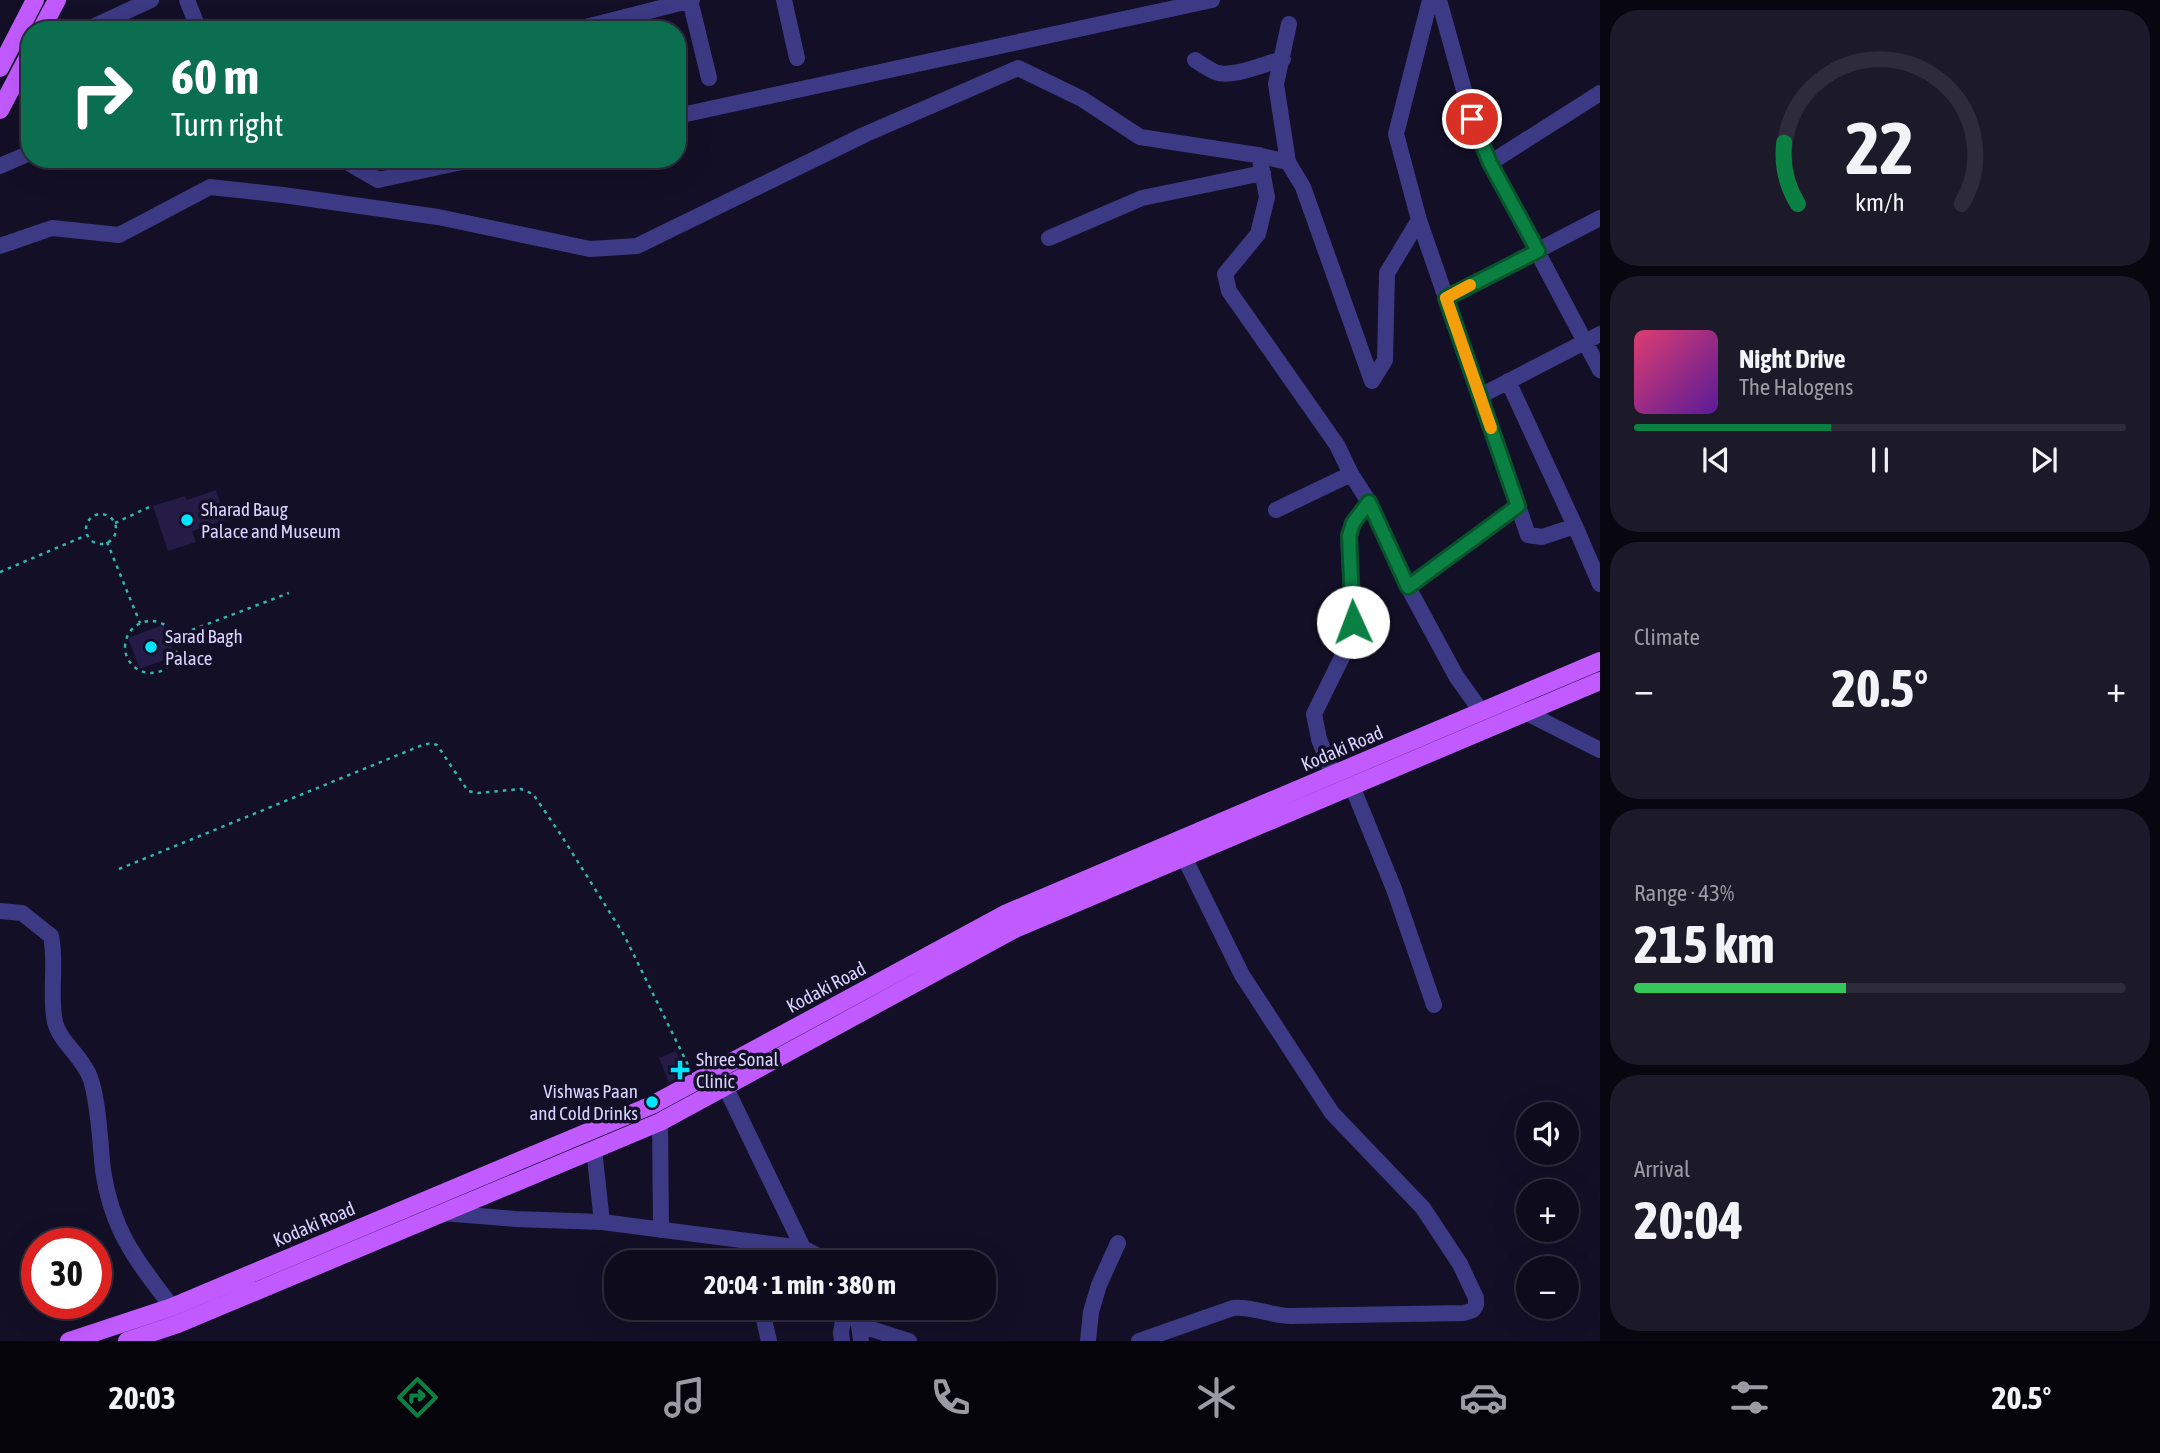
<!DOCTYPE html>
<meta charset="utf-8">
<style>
:root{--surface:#0e0b1c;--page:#1c1929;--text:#f1f3f6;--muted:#9b9ba3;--line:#2e2b3b;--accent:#0b8043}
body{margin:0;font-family:"Asap Condensed",sans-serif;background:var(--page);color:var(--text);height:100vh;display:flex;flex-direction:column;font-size:26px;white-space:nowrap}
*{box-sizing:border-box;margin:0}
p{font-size:23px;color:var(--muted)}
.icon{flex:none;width:38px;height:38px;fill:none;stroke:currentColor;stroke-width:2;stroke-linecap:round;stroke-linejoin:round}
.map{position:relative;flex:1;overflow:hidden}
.sheet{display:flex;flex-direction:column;gap:10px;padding:10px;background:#08060f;width:560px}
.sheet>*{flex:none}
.guide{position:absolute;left:21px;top:21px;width:665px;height:147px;border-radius:28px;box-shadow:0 7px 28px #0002,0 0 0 2px var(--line);background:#0b6e4f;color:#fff;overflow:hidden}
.fabs{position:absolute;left:1516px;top:1102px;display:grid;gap:14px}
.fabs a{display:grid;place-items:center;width:63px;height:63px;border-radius:50%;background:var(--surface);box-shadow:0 7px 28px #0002,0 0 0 2px var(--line);font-size:35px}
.speed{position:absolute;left:21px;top:1228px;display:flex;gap:14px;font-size:35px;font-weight:700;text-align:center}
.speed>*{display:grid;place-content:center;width:91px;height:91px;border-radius:50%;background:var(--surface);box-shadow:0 7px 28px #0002,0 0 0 2px var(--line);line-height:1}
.speed .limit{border:10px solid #d22;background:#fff;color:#111}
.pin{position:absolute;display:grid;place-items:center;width:60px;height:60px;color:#fff;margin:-30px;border:4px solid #fff;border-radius:50%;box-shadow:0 2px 7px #0007}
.me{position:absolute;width:77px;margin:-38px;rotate:358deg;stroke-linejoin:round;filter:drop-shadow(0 0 5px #0008)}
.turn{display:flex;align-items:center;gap:24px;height:147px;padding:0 35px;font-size:32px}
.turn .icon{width:91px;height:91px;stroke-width:2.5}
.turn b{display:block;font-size:49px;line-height:60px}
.big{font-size:52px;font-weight:700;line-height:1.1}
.sheet .tile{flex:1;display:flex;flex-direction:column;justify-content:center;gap:10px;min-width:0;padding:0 24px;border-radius:28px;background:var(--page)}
.sheet .dial{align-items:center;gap:0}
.dial svg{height:182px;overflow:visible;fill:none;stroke:var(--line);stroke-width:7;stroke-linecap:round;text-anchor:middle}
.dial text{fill:var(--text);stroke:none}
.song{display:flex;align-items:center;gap:21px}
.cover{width:84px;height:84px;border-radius:10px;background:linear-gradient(135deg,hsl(340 70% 55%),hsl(270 70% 35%))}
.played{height:7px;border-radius:4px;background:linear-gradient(90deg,var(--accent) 40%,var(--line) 40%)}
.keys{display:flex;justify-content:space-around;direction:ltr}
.heat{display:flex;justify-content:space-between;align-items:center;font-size:38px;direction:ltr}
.charge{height:10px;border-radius:5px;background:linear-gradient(90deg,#34c759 43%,var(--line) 0)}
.trip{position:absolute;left:604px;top:1250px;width:392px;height:70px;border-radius:28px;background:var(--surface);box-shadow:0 7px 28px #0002,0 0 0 2px var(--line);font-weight:700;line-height:70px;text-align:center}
.tab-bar{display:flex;height:112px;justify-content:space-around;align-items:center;background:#06040b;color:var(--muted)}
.tab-bar .icon{width:49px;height:49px}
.tab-bar .current{color:var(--accent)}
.tab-bar b{font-size:32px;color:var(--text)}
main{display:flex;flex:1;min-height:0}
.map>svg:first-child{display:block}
</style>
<main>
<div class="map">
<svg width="1600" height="1341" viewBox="0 0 1600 1341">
<rect width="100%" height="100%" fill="#130f26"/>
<!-- building -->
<path fill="#241b47" d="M216 490 226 520 192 531 196 542 168 551 153 506 185 496 187 500Z
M163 625 175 656 140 669 128 638Z
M676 1051 685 1074 669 1083 659 1058Z"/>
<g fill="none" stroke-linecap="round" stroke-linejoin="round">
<!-- path -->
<path stroke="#2fb8b0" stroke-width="2.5" stroke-dasharray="3.5 5" stroke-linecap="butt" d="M86 529a15 15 0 1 1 30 0a15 15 0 1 1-30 0Z
M115 523 149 507
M107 542 140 623
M0 572 87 535
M125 647a26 26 0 1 1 52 0a26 26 0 1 1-52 0Z
M176 636 289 593
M119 869 420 746 431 743 437 745 468 791 478 793 521 789 533 794 561 835 624 935 690 1069"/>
<!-- minor -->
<path stroke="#3d3a85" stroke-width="16" d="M187 0 199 30
M690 0 709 78
M784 0 797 58
M1439 0 1472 119 1490 163 1600 370
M86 30 151 0
M574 30 692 0
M1195 60C1201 64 1208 69 1215 72 1231 79 1266 63 1283 59
M677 116 1212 0
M1259 155 1267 197 1258 234 1225 274 1229 291 1337 445 1351 474 1369 502 1408 587 1456 676 1481 711
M342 159 378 180 476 159
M1288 162 1276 84 1289 24
M1490 163 1600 93
M0 166 30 153
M1419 220 1528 535 1542 537 1575 526 1600 584
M1049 238 1142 198 1263 173
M0 246 52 228 119 235 210 187 283 195 438 217 590 249 637 246 866 134 1018 68 1082 99 1140 137 1257 155 1288 162 1303 187 1372 381
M1446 298 1600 218
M1372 381 1385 360 1387 273 1419 220 1396 134 1430 0
M1508 381 1575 526
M1480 396 1600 334
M1276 510 1351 474
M1408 587 1518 506
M1525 712 1600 750
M1333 775 1319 739 1314 714 1349 643 1353 622 1348 536 1353 523 1369 502
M1352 786 1394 889 1434 1005
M0 911 22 913 51 936C57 964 49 994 55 1022 60 1043 83 1056 91 1080 99 1106 100 1143 103 1170 112 1231 136 1260 172 1307
M725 1086 803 1248 830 1262
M660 1122 661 1230
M594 1149 602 1222
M442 1213 515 1219 602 1222 803 1248
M761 1307 769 1341
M852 1307 859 1325 861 1341
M859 1325 909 1341
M842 1341 841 1333 845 1307
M1088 1341 1091 1312 1099 1285 1118 1243
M1139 1341 1233 1308C1253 1306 1271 1316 1291 1316L1464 1313 1473 1310 1476 1305V1298L1460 1264 1423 1208 1332 1113 1242 975 1184 857"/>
<!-- major -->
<path stroke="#c25bff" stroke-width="18" d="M41 30 57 0
M0 68 35 0
M0 110 30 53
M69 1341 172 1307 652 1105 1007 913 1600 661
M127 1341 178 1324 660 1122 1015 929 1600 681"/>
</g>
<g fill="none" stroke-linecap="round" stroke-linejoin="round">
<defs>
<path id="route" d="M1353 622 1349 536 1353 523 1369 502 1408 587 1518 506 1446 298 1538 251 1490 163 1472 119"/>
</defs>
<!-- route casing -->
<use href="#route" stroke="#07532c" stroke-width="18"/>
<!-- route -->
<use href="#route" stroke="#0b8043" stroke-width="12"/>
<!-- slow -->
<path stroke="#f59e0b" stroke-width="12" d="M1470 285 1446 298 1491 428"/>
</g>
<!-- markers -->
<g fill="#00e5ff" stroke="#130f26" stroke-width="2.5">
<circle cx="187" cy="520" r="7"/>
<circle cx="151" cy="647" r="7"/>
<path d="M676.5 1059.5h7v7h7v7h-7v7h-7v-7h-7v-7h7z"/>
<circle cx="652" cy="1102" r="7"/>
</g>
<g text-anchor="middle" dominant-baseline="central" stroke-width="7" stroke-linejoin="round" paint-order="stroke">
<!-- poi labels -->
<g font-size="19" fill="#d9d4ff" stroke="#130f26" text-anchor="start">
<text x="201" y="509">Sharad Baug<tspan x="201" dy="22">Palace and Museum</tspan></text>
<text x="165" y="636">Sarad Bagh<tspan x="165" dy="22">Palace</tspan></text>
<text x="696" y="1059">Shree Sonal<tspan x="696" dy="22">Clinic</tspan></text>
<text x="638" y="1091" text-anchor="end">Vishwas Paan<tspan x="638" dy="22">and Cold Drinks</tspan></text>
</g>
<!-- street labels -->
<g font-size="19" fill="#d9d4ff" stroke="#130f26">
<text transform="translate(1342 748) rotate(-23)">Kodaki Road</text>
<text transform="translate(826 987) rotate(-28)">Kodaki Road</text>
<text transform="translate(314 1224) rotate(-23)">Kodaki Road</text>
</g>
</g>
</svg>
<div class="fabs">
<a><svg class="icon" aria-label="sound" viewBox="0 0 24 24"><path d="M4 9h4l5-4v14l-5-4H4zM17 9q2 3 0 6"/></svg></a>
<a>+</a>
<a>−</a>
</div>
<div class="speed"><div class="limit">30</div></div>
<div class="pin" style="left:1472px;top:119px;background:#d93025"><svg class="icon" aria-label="arrive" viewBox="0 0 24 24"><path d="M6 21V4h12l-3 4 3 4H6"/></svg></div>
<svg class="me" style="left:1353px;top:622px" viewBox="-20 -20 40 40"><circle r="19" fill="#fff"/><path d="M0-13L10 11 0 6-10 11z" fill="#0b8043"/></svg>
<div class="trip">20:04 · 1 min · 380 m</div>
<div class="guide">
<div class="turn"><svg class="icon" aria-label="right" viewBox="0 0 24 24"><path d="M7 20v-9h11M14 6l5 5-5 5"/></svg><div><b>60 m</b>Turn right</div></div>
</div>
</div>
<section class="sheet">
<div class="tile dial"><svg viewBox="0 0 100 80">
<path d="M14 69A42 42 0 1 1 86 69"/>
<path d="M14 69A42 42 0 0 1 8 42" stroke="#0b8043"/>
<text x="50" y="56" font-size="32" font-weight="700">22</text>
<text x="50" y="72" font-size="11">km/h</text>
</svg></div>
<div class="tile">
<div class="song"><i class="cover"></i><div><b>Night Drive</b><p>The Halogens</p></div></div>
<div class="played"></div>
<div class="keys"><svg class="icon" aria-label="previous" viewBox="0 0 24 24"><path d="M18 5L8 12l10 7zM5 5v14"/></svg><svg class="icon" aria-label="pause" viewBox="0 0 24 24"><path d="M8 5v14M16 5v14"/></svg><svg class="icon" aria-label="next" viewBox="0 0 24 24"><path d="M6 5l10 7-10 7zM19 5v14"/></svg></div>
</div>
<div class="tile"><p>Climate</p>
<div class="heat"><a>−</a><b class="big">20.5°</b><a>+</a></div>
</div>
<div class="tile"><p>Range · 43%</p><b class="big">215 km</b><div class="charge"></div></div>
<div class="tile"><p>Arrival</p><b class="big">20:04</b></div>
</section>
</main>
<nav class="tab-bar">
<b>20:03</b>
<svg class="icon current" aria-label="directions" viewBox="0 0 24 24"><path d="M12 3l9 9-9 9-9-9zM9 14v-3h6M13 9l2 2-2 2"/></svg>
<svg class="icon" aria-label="music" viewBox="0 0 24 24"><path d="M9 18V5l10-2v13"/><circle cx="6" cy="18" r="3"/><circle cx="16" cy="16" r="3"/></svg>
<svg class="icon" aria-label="phone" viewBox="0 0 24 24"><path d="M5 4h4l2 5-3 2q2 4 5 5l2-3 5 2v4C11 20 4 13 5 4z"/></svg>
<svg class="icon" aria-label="climate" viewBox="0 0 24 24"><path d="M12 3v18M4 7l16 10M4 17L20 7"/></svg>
<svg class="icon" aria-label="car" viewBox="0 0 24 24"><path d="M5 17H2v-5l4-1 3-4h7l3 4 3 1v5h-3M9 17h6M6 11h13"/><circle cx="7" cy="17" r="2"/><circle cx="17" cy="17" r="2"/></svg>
<svg class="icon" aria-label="filters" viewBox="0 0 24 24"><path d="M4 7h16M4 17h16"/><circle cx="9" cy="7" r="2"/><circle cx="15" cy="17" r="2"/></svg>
<b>20.5°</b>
</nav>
